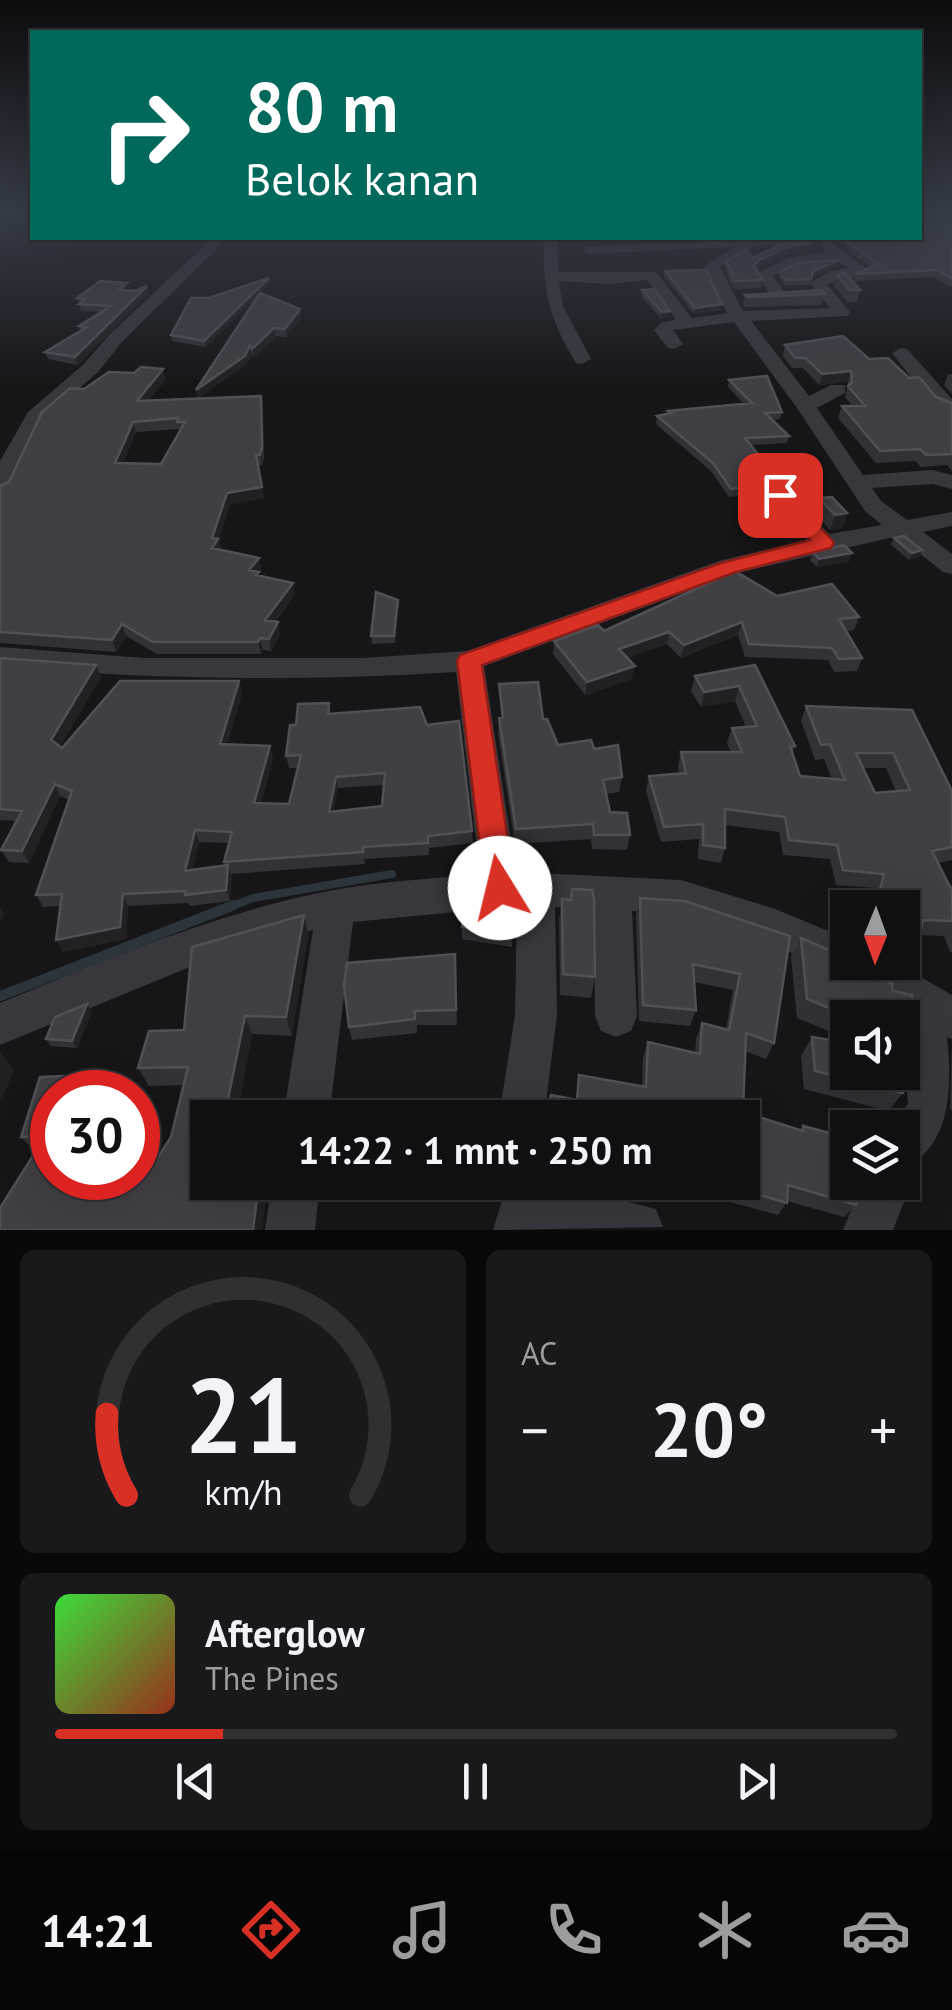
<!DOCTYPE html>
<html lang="id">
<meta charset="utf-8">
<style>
:root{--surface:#101012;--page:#19191b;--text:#f1f3f6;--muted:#9c9d9f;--line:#303032;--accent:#d93025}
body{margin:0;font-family:"PT Sans",sans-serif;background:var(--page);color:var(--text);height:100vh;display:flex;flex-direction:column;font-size:38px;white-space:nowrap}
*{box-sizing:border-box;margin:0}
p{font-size:32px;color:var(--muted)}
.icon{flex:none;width:55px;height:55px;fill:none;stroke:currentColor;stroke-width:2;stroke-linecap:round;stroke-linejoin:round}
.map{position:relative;height:1230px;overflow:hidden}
.sheet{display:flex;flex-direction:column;gap:20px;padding:20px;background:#09090a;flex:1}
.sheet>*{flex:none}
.hud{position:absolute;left:30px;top:30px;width:892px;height:210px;border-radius:0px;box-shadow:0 10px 40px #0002,0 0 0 2px var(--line);background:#00695c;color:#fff;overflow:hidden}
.needle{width:65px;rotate:181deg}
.controls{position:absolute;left:830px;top:890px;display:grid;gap:20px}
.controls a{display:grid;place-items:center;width:90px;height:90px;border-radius:0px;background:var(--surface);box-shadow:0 10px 40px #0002,0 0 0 2px var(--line);font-size:50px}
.speed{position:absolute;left:30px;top:1070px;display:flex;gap:20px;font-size:50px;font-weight:700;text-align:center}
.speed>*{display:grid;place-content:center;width:130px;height:130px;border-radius:50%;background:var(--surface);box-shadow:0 10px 40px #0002,0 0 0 2px var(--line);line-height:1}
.speed .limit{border:15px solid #d22;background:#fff;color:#111}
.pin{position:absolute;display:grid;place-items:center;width:85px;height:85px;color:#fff;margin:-42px;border-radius:20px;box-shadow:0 5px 15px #0006}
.me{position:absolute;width:110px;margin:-55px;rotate:351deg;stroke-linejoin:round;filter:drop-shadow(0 0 8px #0008)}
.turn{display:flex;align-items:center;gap:35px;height:210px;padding:0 50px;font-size:45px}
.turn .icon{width:130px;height:130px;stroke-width:2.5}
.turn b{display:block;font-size:70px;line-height:85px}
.big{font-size:75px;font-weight:600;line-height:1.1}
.sheet .widget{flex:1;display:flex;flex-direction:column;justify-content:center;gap:15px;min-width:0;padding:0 35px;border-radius:15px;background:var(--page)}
.sheet .dial{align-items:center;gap:0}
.dial svg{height:260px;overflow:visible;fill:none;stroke:var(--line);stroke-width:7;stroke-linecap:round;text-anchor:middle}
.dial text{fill:var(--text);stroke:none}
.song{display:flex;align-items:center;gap:30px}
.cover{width:120px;height:120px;border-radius:15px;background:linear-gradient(135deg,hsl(120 70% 55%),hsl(10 70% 35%))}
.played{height:10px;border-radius:5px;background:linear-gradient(90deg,var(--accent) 20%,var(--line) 20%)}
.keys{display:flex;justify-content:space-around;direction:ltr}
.heat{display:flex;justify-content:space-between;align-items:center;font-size:55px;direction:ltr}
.sheet .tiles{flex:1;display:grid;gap:20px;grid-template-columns:1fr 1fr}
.widget:last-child{grid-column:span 2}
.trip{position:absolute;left:190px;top:1100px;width:570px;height:100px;border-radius:0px;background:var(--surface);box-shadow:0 10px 40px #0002,0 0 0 2px var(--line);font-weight:600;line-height:100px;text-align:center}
.tab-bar{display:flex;height:160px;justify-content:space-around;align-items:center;background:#060607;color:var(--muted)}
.tab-bar .icon{width:70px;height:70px}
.tab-bar .active{color:var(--accent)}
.tab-bar b{font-size:45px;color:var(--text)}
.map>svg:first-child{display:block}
</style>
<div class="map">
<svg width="952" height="1230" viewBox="0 0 952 1230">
<rect width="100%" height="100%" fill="#161618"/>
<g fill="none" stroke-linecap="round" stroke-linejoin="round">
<!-- stream-far1 -->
<path stroke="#2c353c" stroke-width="8" d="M227 908 253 898 392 874"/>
<!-- stream -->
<path stroke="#2c353c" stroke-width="10" d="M0 996 234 905"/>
<!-- minor -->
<path fill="#37383d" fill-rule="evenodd" d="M929 214 952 216V225L931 217Z
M206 238H220V245L121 343 98 372 43 420 29 443 11 490 0 497V461L28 412 84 364 109 335 206 244Z
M544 238H558V272H656L692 318 728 313 717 298 705 266 734 247 589 254 582 250 589 246 832 238 828 241 872 272 827 284 850 312 848 316 751 321 809 396 831 385H845V393L817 408 863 475 933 470 952 475V489L933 484 872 488 881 501 907 520 952 512V526L923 532 952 554V574L943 572 898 536 737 573 484 666 516 872 681 880 775 909 848 939V962H894L952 995V1039L947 1037C952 1085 952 1144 906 1167L912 1182 893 1230H843L863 1182H902V1128H887L908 1104 902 1012 841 975 767 942 681 914 632 911 637 1016 631 1031 616 1037 601 1031 595 1016 594 909 555 907 557 1015 544 1118 499 1116 515 1015 517 906 353 922 329 1118H283L313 930 224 953 0 1045V1003C109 958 218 912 334 890 382 881 432 879 480 874L456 672C303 682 152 679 0 667V647L144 658H363L467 651 719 561 807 540 772 500 768 495 772 490H788L829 534 882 525 865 511 797 408 734 322 673 330 683 344 674 349 668 348 654 330 662 322 676 320 647 280 610 284 559 281 563 306 591 359 582 364 576 363C549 319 542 289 544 238ZM821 242 826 252 787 258 756 274 773 298 779 300 787 295 773 276 795 265 836 260 849 268 830 271 810 283 830 308 743 311 720 267 756 246Z
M901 348 907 349 952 399V412L933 405 895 357 892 353Z
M272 1182H320L315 1230H265Z
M550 1182 656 1209 663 1227 493 1230 507 1184Z"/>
</g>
<!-- wall -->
<path fill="#323236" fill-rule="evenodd" d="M920 214 952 222V286H949L935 277 854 281 856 274 870 267 845 248 846 241 865 240V238H920Z
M810 251 785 255 756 268 763 280 761 288 733 289 725 269 726 261Z
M838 266 812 277 810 285 785 286 779 277 780 272Z
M665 271 722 304 721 310 694 314 664 277Z
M837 275 860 290 857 302H847L834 286Z
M270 284 260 293 300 309 301 317 286 337 276 336 254 357 252 354 246 364 198 398 261 396 263 406 264 458 262 465 258 466 264 498 230 504 219 539 221 550 259 558 261 570 259 573V576L295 594 275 622 280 634 271 651 263 650 261 654H157L126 636 116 652 0 643V486L9 482 84 389 166 379 149 400 198 398 196 390 259 294 206 347 172 341 171 335 209 298ZM179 429V432L161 464 123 463 136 432Z
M147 286 149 293 77 365 48 359 45 352 80 331 79 326 101 312 81 311 77 298 129 290 135 291Z
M642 290 669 317 661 319 641 296Z
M825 294 822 305 745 307 743 305 745 295Z
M785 345 869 359 909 378 936 397 952 403V471L947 465 921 467 915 461 876 463 838 418 842 406H852L845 397 848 382 819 385 803 368H792L783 356Z
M948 374H952V394L944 385Z
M729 380 782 412 780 419 772 420 789 436 787 443 751 445 769 468 767 476 747 477 754 486 752 494 729 497 711 471 656 424 657 416 668 414V411L744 404 728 387Z
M819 498 847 513 842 528 830 530 814 513Z
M779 508 800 538 793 539 777 516Z
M894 538 919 557 909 560 891 545Z
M813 552 850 561 817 567 810 560Z
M777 596 859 617 854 630 846 631 862 658 857 671 834 672 828 660 745 657 738 635 681 658 667 644 628 658 632 679 585 695 553 654 554 641Z
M398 600 395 643 372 644 371 636Z
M0 658 96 665 101 677 60 746 62 748 242 693 227 744 273 758 261 803 289 804 298 768H289L286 756 296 725 329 703 331 714 472 831 473 843 429 848V855L364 859 365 864 231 874 230 901 190 906 188 903 128 906 126 939 63 952 61 906 43 907 36 895 70 800 60 796 29 863 9 862 1 850 16 821 0 820ZM384 785 382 806 333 811 338 788ZM199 842 229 843 224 862 225 866 192 870Z
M755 665 795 746 792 754 800 776 832 779 824 759 815 760 801 721 806 706 912 710 952 791V860L938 863 950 887H952V952H950L944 936 920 935 911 948 902 944V908H871L876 888 836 885 830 859 783 855 779 832 725 825V848L721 863 698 859 699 839 661 842 646 791 649 776 679 774 678 767 681 752H731L727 743 732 728 746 727 735 701 701 707 691 691 695 676ZM863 768H886L896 791 875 793Z
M499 684 543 719 558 745 594 749 622 777 619 792 606 794 610 812 630 835 627 850 592 849 591 839 515 844 498 733 499 718 501 717Z
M572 889 595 977 591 998 560 995 559 921 562 899 570 900Z
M514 898 512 947 462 939V927Z
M640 898 790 936 774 1043 766 1059 745 1051 743 1112 800 1130 803 1126 856 1205 844 1217 787 1201 778 1215 698 1193 693 1202 610 1185 607 1193 567 1182H742L548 1106 576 1100 579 1075 642 1087 643 1058 648 1042 695 1053 696 1039 702 1023 726 1029 733 990 694 982 696 1010 690 1026 639 1021 636 915Z
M304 915 308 935 292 1036 252 1034 238 1109H245L249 1118H208V1182H268L262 1230H0V1208L36 1152 21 1137 40 1077 116 1074 127 1091 52 1092V1178H138V1170L147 1174 171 1137 184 1085 149 1086 138 1068 149 1031 184 1030 192 947Z
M801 938 893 991 914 1032 902 1048V1018H848V1039L797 1018 791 957Z
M455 954 457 1025H417V1033L352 1040 349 1027Z
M92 1011 77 1048 51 1046 46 1039Z
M812 1037 903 1093 888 1111 804 1089 801 1056Z
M952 1041V1110L950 1109Z"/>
<!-- shaded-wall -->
<path fill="#212124" d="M812 243 810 251 785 255 756 268 752 274 754 266 758 261 787 247Z
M840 260 838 266 811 277 813 271Z
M269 278 270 284 206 347 204 341Z
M147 286 149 293 77 365 75 357Z
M722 304 721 310 694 314 695 308Z
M300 309 301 317 286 337 285 329Z
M670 311 669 317 661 319 662 312Z
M274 328 276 336 254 357 252 349Z
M250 345 252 354 246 364 198 399 196 390Z
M163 369 166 379 140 411 137 401Z
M851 371 848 382 819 385 822 374Z
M261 396 263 406 262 465 260 455Z
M133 422 136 432 119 474 115 463Z
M262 487 264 498 230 504 219 539 221 551 212 548V538L227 493Z
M847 513 842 528 830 530 835 515Z
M802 530 800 538 793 539 796 532Z
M922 550 919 557 909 560 912 553Z
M852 553 850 561 817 567 819 559Z
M259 558 261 570 259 573 261 583 249 570Z
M293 583 295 594 267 632 265 620Z
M278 622 280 634 271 651 269 639Z
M742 622 738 635 681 658 684 645Z
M122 624 126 636 116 652 112 640Z
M669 632 667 644 617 662 619 649Z
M260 638 263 650 261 654 258 642Z
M96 665 101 677 57 752 51 740Z
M635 666 632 679 585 695 587 682Z
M239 681 242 693 223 756 220 744Z
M739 686 735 701 701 707 704 692Z
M270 746 273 758 257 815 254 803Z
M336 777 338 788 331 823 329 812Z
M55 784 60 796 29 863 22 851Z
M195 830 199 842 189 883 185 871Z
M228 865 232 877 230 901 226 890Z
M123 894 128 906 126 939 63 952 56 940Z
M0 907 4 914 0 923Z
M304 915 308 935 292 1036 286 1017Z
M87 1004 92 1011 77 1048 72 1041Z
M245 1016 252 1034 236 1118 226 1109Z
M0 1052 14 1069 2 1100 0 1098Z
M116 1074 127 1091V1092H110Z
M259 1182H268L262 1230H253Z"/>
<!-- building -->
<path fill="#3f3f44" stroke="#4f5156" stroke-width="2.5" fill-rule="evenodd" d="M920 214H932L952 222V279L937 270 856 274 878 264 846 241 873 239 870 238H920V230H929L920 225Z
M812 243 787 247 758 261 754 266 763 280 735 281 726 261 745 250 753 258 782 244Z
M840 260 813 271 811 279 786 280 780 272 797 263Z
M706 270 722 304 695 308 665 271Z
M845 273 860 290H850L837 275Z
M269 278 204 341 171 335 191 298H209Z
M100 281 127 283 119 290 135 291 147 286 75 357 45 352 87 327 79 326 111 306 79 304 86 299 77 298Z
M654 289 670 311 662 312 642 290Z
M822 290 825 294 747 297 745 295Z
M260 293 300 309 285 329 274 328 252 349 250 345 245 356 196 390Z
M843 336 869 359 888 358 909 378 919 377 936 397 952 403V454L926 455 920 449 880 451 842 406H865L848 386 852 382 851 371 822 374 806 358H795L785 345Z
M141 367 163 369 137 401 261 396 262 447 260 455H256L262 487 227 493 212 538 218 539 212 548 259 558 249 570 259 572 256 575 293 583 265 620 278 622 269 639 260 638 258 642H153L122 624 112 640 0 632V486L9 482 42 412 70 388 84 389 109 372 134 373ZM178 418 177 422H185L161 464 115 463 133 422Z
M767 376 782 412 765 413 789 436 745 438 769 468 742 470 754 486 731 489 713 463 657 416 671 413 668 411 752 403 729 380Z
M832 497 847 513 835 515 819 498Z
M779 508 802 530 796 532Z
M904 536 922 550 912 553 894 538Z
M844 545 852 553 819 559 813 552Z
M735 571 777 596 832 584 859 617 839 619 862 658 839 659 832 648 749 644 742 622 684 645 669 632 619 649 635 666 587 682 554 641 598 625 604 631Z
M376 592 398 600 394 636H371Z
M0 658 96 665 51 740 62 748 120 681H239L220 744 270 746 254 803 289 804 301 755 286 756 290 725H296L298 704 329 703 328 714 420 707 427 725 459 721 472 831 428 836V843L363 847V852L224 862 232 832 195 830 185 871 228 865 226 890 185 895V891L123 894 120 927 56 940 62 894 36 895 72 791 55 784 22 851 1 850 22 811 0 809ZM385 773 382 806 329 812 336 777Z
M755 665 795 746H790L800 776 845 780 830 744 821 745 806 706 912 710 952 791V847L932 851 950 887H952V921L923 920 920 934 902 926V908H875L884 874 843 870 837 845 789 840 785 817 725 809V848L703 845V824L664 827 649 776 686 773 681 752H742L732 728 757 726 739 686 704 692 695 676ZM856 753H893L910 790 875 793Z
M538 682 543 719H547L558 745 591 740 594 749 618 745 622 777 603 780 610 812 627 813 630 835H594L593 824 516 829 499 718 503 717 499 684Z
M572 889 592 890 594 899 595 977 563 974 562 899 571 900Z
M514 898 513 935 462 927 467 903Z
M640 898 685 901 790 936 774 1043 746 1033 743 1112 803 1131V1126L848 1138V1182H865L856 1205 788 1185 787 1203 716 1182H742V1118H530L531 1107 548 1106 551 1095 577 1100 579 1075 646 1087 648 1042 700 1054 702 1023 729 1030 740 974 693 964 696 1010 643 1005Z
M304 915 286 1017 245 1016 226 1109H245L243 1118H208V1182H259L253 1230H0V1208L46 1135 21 1137 40 1077 116 1074 110 1092H52V1178H138V1170L147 1174 171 1137 188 1067 138 1068 149 1031 184 1030 192 947Z
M801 938 848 958V962H857L892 984 893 991 912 995 914 1032 902 1029V1018H853L807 999Z
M455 954 456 1010 415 1011V1019L349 1027 344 985 347 963Z
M87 1004 72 1041 46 1039 55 1017Z
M812 1037 848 1043V1072H900L903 1093 815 1071Z
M667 1182H700V1189Z"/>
<!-- sky -->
<linearGradient id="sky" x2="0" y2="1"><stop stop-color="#0c0c0d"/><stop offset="0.55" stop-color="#363c48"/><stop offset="1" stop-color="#363c48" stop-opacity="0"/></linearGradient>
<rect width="952" height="386" fill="url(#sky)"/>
<!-- route -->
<path fill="#d93025" stroke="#8d1f18" stroke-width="2.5" d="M780 489 787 491 831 539 834 543 831 548 736 572 482 665 515 888 511 897 500 901 489 897 485 888 457 661 460 655 721 563 810 540 771 495Z"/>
</svg>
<div class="controls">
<a><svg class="needle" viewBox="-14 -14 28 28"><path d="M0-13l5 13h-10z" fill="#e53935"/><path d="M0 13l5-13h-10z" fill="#9c9d9f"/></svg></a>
<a><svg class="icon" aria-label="sound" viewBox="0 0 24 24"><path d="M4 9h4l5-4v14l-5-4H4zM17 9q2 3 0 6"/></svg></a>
<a><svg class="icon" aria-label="layers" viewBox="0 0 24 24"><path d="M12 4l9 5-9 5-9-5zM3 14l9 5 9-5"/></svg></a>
</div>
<div class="speed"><div class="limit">30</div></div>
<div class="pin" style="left:780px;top:495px;background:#d93025"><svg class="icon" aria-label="arrive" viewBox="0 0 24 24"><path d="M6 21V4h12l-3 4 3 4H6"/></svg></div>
<svg class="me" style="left:500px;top:888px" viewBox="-20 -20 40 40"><circle r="19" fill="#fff"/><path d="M0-13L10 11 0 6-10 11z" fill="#d93025"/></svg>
<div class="trip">14:22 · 1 mnt · 250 m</div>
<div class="hud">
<div class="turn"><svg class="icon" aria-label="right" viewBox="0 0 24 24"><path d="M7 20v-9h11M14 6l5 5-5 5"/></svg><div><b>80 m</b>Belok kanan</div></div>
</div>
</div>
<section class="sheet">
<div class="tiles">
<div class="widget dial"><svg viewBox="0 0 100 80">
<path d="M14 69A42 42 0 1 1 86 69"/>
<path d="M14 69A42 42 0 0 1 8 44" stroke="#d93025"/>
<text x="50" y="56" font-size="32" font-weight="700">21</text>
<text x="50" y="72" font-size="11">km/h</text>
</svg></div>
<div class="widget"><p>AC</p>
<div class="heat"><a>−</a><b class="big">20°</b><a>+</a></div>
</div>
<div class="widget">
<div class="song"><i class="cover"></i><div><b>Afterglow</b><p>The Pines</p></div></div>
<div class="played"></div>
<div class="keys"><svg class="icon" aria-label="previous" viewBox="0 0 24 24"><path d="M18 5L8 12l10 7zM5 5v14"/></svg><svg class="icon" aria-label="pause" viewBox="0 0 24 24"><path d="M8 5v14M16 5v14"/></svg><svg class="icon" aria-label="next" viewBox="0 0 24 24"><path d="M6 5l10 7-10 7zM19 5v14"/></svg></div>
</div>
</div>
</section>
<nav class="tab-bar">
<b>14:21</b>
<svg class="icon active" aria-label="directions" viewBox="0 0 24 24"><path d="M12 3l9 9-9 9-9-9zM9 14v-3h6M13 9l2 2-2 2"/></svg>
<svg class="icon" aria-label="music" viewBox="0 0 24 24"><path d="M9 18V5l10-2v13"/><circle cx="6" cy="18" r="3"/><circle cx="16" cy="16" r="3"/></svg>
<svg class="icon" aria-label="phone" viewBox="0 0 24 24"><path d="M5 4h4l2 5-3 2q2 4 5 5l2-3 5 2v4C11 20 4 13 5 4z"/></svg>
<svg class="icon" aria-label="climate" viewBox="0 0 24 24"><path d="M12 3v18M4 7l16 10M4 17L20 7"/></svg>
<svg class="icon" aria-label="car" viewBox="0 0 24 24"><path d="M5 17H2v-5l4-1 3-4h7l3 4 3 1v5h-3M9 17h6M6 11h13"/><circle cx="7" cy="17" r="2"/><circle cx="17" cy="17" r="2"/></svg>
</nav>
